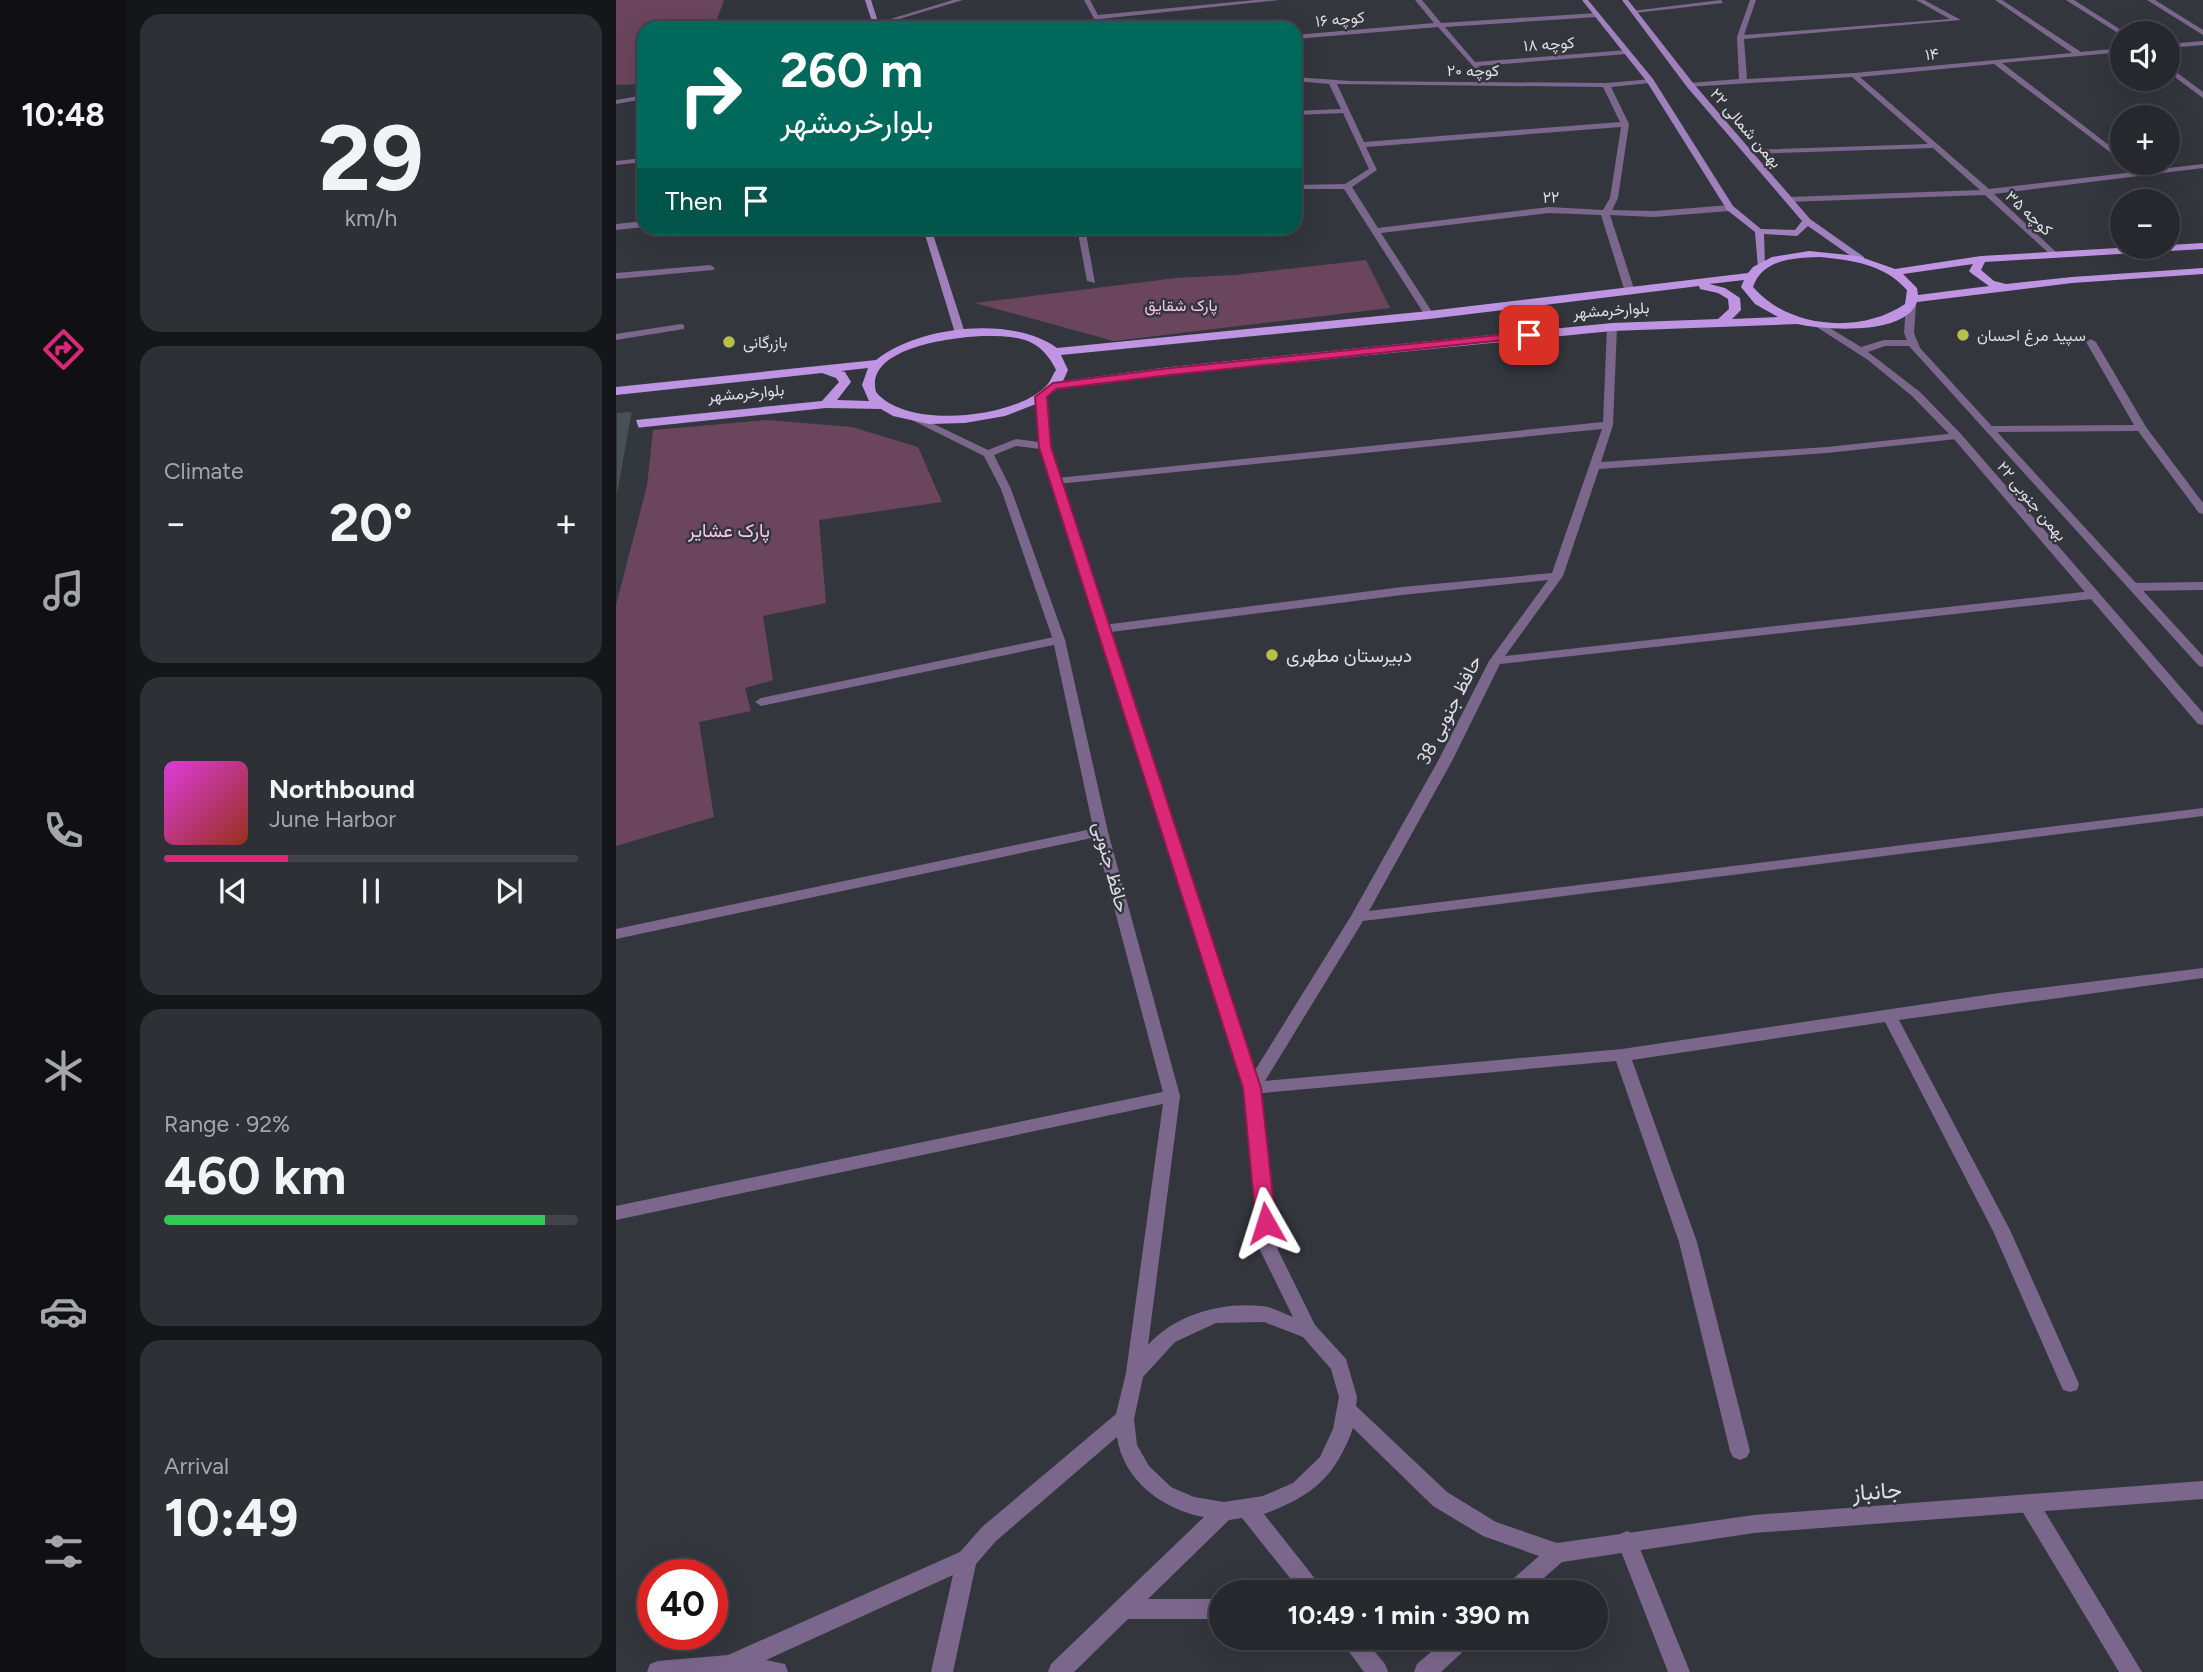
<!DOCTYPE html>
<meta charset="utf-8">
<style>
:root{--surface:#27282e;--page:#2f3036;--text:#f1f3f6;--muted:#a4a6aa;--line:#43444a;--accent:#db2777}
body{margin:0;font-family:Figtree,Vazirmatn,sans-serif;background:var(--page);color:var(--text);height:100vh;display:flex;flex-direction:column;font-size:26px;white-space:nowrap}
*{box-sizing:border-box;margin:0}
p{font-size:23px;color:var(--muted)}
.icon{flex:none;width:38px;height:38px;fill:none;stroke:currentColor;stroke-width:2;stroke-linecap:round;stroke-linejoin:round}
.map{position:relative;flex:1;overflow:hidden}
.sheet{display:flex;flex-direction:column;gap:14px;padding:14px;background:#151619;width:490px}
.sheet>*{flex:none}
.hud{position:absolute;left:21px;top:21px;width:665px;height:214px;border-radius:21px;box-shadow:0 7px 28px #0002,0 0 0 2px var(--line);background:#00695c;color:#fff;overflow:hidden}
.fabs{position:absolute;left:1494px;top:21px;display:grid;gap:14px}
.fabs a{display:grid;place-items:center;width:70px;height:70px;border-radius:50%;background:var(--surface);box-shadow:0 7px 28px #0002,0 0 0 2px var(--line);font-size:35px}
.speed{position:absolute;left:21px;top:1559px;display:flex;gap:14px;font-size:35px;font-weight:700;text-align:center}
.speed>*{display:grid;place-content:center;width:91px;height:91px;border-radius:50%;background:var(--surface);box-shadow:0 7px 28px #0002,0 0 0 2px var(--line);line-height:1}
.speed .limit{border:10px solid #d22;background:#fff;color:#111}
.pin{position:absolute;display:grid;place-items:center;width:60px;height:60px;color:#fff;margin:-30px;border-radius:14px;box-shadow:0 4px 10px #0006}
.me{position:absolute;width:77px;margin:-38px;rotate:354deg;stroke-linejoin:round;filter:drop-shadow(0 0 5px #0008)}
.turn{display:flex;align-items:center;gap:24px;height:147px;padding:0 28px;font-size:32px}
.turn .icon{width:91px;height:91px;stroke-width:2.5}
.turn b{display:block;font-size:49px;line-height:60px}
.then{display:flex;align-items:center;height:66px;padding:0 28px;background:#0003;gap:14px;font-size:26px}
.big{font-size:52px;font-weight:700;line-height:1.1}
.sheet .card{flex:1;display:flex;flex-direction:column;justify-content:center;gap:10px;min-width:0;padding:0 24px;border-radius:21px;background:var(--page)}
.sheet .dial{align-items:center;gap:0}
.dial b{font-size:91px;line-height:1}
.song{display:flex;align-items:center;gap:21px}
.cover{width:84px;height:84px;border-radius:10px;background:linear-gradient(135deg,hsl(300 70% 55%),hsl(10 70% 35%))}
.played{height:7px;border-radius:4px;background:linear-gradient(90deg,var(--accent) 30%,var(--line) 30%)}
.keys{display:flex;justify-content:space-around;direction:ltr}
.heat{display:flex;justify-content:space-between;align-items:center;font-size:38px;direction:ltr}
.charge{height:10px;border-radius:5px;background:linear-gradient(90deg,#34c759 92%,var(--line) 0)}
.trip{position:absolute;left:593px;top:1580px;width:399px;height:70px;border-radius:35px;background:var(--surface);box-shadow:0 7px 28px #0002,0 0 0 2px var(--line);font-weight:700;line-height:70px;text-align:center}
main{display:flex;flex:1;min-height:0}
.tab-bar{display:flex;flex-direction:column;width:126px;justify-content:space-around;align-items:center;background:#101012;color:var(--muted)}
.tab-bar .icon{width:49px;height:49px}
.tab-bar .selected{color:var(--accent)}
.tab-bar b{font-size:32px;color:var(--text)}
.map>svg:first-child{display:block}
</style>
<main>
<nav class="tab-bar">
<b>10:48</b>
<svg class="icon selected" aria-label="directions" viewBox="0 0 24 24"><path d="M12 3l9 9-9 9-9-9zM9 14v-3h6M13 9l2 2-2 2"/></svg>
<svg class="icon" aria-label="music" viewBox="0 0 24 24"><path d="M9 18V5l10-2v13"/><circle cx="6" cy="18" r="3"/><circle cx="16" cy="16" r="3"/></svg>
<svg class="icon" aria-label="phone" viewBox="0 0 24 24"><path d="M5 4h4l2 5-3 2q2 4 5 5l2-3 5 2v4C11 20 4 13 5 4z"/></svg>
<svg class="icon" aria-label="climate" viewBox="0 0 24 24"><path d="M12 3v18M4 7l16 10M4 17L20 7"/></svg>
<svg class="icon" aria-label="car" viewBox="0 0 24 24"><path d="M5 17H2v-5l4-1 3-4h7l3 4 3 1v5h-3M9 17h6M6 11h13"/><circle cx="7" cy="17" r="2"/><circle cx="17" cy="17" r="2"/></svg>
<svg class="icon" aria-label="filters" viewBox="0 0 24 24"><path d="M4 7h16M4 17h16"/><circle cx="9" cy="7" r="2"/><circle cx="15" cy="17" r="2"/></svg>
</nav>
<section class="sheet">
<div class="card dial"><b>29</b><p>km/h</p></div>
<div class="card"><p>Climate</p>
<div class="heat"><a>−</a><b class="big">20°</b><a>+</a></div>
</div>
<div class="card">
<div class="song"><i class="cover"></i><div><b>Northbound</b><p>June Harbor</p></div></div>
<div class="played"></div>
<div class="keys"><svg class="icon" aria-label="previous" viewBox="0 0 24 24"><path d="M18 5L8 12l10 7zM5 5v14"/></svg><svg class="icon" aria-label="pause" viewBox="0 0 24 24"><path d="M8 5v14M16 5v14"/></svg><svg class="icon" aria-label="next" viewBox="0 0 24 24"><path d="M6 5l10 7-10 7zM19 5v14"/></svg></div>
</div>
<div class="card"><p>Range · 92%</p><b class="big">460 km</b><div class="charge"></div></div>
<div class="card"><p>Arrival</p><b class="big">10:49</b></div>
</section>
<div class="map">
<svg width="1587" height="1672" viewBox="0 0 1587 1672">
<rect width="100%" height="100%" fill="#34363d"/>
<!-- green -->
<path fill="#6b455d" d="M0 0H108L98 28H28V84L0 85Z
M750 260 774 308 498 341 359 303 560 278 619 275Z
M151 420 236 427 302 447 326 502 203 520 210 603 147 616 157 680 129 688 135 711 83 722 98 817 0 846V605L31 486 37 430Z"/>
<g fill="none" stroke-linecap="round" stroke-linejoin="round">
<!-- minor -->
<path fill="#7b678c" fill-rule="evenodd" d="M337 0H347L263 25 258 24Z
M468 0H474L482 15 639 0H663L484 19 489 28H483Z
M799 0H806L825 23 981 13 984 15 981 17 829 27 859 62 1011 50 1015 52 1011 54 862 66 867 71 863 73 822 27 679 39V35L818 23Z
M1105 0 1107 3 1019 13 1016 11Z
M1134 0H1140L1128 35 1334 19 1300 0H1308L1345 20 1128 39 1131 79 1238 73 1456 53 1379 0H1386L1465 52 1507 48V52L1386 63 1507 156V162L1378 64 1244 77 1373 189 1587 164V168L1378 194 1440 252 1441 254 1437 257 1369 195 1171 202 1170 200 1174 197 1364 190 1317 148 1130 154 1129 152 1133 150 1312 144 1236 77 1071 87V83H1074L1123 79 1121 37Z
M1450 0H1458L1510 33 1505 35Z
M1531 0H1539L1587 30V35Z
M1587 41V45L1552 48V44Z
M1552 66 1587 92V98L1552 72Z
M679 77 734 81 990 83 1037 79 1038 81 1034 83 995 87 1013 124 1002 198 996 210 1038 211 1114 205 1118 208 1114 211 1038 217 994 215 1019 292 1014 295 1009 292 985 215 933 213 765 233 818 315 810 317 728 189H679V185L729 184 753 169 727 113 679 115V111L725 109 713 84 679 81ZM721 84 987 87 1004 122 748 142ZM1005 127 994 198 987 210 933 207 762 228 736 187 761 170 750 147Z
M28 95V99L0 104V100Z
M28 158V162L0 165V161Z
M28 221V227L0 230V224Z
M461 228H469L479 283 471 281Z
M94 265 99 268 97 270 0 279V273Z
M65 324 68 325V329L0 340V334Z
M996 324 1001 327 997 425 985 462 1211 447 1341 433 1346 436 1341 439 1211 453 983 469 947 576 889 656 1476 591 1482 595 1476 599 884 664 836 761 753 911 1587 808V816L747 921 649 1081 1006 1049 1383 993 1587 968V978L1283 1020 1394 1230 1463 1384 1461 1390 1454 1392 1447 1390 1377 1231 1269 1022 1016 1060 1081 1242 1134 1451 1131 1457 1124 1460 1117 1457 1114 1451 1063 1242 1000 1061 636 1094 630 1092 628 1088 735 916 822 761 873 661 932 580 786 595 487 633 481 629 487 625 786 587 936 573 986 429 441 484 436 481 441 478 987 422 991 327Z
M1475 339 1480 342 1530 427 1587 503V514L1583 513 1522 431 1373 432 1368 429 1373 426 1518 425 1470 342Z
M1587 582V590L1517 591 1511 587 1517 583Z
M443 636 449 640 447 643 145 706 139 702 145 698Z
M485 827 492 832 490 835 0 939V929Z
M556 1090 562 1092 564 1096 562 1100 556 1102 0 1220V1206Z
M1413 1495 1420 1497 1526 1672H1503L1406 1511 1403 1504 1406 1497Z
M1011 1531 1018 1534 1074 1672H1052L1001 1541 1004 1534Z"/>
<!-- tertiary -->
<path fill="#7b678c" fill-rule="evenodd" d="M1295 302 1300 305 1298 333 1304 348 1587 656V667L1583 666 1293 346H1269L1252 352 1304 392 1345 434 1587 713V725L1582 724 1337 438 1296 396 1252 360 1196 324 1204 322 1245 347 1268 340H1291L1288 333 1290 305Z
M425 394 430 397 434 447 644 1088 662 1250 699 1325 730 1359 741 1397 740 1406 831 1492 880 1522 941 1543 1138 1515 1587 1481V1499L1138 1533 946 1562 912 1592H887L890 1585 923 1556 867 1536 817 1506 737 1428C719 1478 696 1496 648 1514L704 1585 707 1592H685L626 1518 613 1520 532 1599H606V1619H512L458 1672H432L435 1664 588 1517C547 1510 507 1480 501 1437L380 1541 360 1564 337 1672H315L337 1575 150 1660 169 1664 172 1672H31L34 1664 42 1661 112 1655 344 1552 366 1527 500 1414 510 1373 548 1096 478 832 437 640 385 489 368 456 292 418 293 416H301L372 450 400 439 423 442 420 397ZM400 446 424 449 628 1088 644 1250 677 1317C667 1313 656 1307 646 1306 605 1302 560 1314 532 1345L564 1096 492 832 449 640 395 489 378 455ZM648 1322 687 1337 715 1369 723 1397 717 1429 704 1457 677 1483 647 1496 608 1502 578 1497 555 1487 533 1466 521 1445 518 1419 527 1377 559 1342 600 1323Z
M723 1638H747L769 1664 772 1672H748Z
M831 1638H858L854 1645 825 1672H798L801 1664Z"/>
<!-- secondary -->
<path fill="#a181bd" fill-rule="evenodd" d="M249 0H255L264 28H258Z
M966 0H972L1037 79 1117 206 1145 229 1179 230 1186 221 1071 87 1006 0H1012L1077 83 1194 219 1248 257V261H1242L1192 226 1181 236 1148 234 1149 266 1142 268 1139 232 1111 210 1031 82Z
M307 228H315L349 333 347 335 339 333Z"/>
<!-- primary -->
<path fill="#bf94e2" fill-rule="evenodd" d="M1587 243V249L1369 262 1365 270 1378 281 1390 284 1456 277 1587 268V274L1456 283 1301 302C1289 336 1208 330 1181 324L996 331 554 375 442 389 420 404 389 416 349 423 313 424 277 416 265 409 210 408 0 430V422L206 401 223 382 220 378 206 373 0 395V387L260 360C302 326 396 315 441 348L813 311 1132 273 1137 267 1156 257 1193 251 1242 256 1279 269 1365 256ZM1203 257C1236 260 1268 264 1291 290L1289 304C1245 334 1173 329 1137 287 1146 259 1178 258 1203 257ZM1357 264 1353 271 1355 273 1373 286 1302 295 1301 288 1287 274ZM1128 280 1125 287 1139 304 1162 317 1116 319 1125 310 1124 298 1109 288 1093 284ZM1083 286 1084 289 1102 293 1112 299 1113 309 1102 319 996 323 554 367 447 381 452 370 445 355 813 319ZM368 336C401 336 424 337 440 370 437 374 435 380 432 384 402 419 290 430 260 392 248 347 339 337 368 336ZM252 368 246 385 253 401 221 400 235 382 229 372 225 371Z"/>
</g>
<!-- shaded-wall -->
<path fill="#33383c" d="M17 411 26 438 6 556H0V505Z"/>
<!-- building -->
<path fill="#495055" stroke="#33383c" stroke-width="2" d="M17 411 0 505V412Z"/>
<!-- route -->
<path fill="#db2777" stroke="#8e194d" stroke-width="2" d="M913 332 917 333V337L554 375 440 389 431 397 435 447 645 1088 660 1223 657 1229 650 1231 643 1229 640 1223 627 1088 423 447 419 397 437 383 554 368Z"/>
<!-- markers -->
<g fill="#b7c148" stroke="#34363d" stroke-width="2.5">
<circle cx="1347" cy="335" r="7"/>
<circle cx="113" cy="342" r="7"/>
<circle cx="656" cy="655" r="7"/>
</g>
<g text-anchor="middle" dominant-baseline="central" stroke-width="5" stroke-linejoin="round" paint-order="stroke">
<!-- far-street labels -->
<g font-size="16" fill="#dddee2" stroke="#34363d">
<text transform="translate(724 19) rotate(-5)">کوچه ۱۶</text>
<text transform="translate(933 44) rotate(-4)">کوچه ۱۸</text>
<text transform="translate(1316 54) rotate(-6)">۱۴</text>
<text x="857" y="70">کوچه ۲۰</text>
<text transform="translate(1130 128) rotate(49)">۲۲ بهمن شمالی</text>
<text transform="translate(935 197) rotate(-1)">۲۲</text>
<text transform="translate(1413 213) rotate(43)">کوچه ۳۵</text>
<text transform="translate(995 310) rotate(-4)">بلوارخرمشهر</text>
<text transform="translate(130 393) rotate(-5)">بلوارخرمشهر</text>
<text transform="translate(1416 501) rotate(50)">۲۲ بهمن جنوبی</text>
</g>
<!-- far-park labels -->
<g font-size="16" fill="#f6c7e4" stroke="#34363d">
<text x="565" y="305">پارک شقایق</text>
</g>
<!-- far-poi labels -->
<g font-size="16" fill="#dddee2" stroke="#34363d" text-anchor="start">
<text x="1361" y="335">سپید مرغ احسان</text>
<text x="127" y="342">بازرگانی</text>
</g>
<!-- park labels -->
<g font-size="19" fill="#f6c7e4" stroke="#34363d">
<text x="113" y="530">پارک عشایر</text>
</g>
<!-- poi labels -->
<g font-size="19" fill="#dddee2" stroke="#34363d" text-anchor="start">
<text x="670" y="655">دبیرستان مطهری</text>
</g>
<!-- street labels -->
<g font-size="19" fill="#dddee2" stroke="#34363d">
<text transform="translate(833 710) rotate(-63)">حافظ جنوبی 38</text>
<text transform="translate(495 867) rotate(75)">حافظ جنوبی</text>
</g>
<!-- near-street labels -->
<g font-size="23" fill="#dddee2" stroke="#34363d">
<text transform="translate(1261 1491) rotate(-4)">جانباز</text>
</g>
</g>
</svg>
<div class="fabs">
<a><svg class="icon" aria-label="sound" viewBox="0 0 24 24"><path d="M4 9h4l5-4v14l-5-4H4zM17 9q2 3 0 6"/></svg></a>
<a>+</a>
<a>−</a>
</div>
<div class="speed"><div class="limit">40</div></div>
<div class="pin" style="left:913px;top:335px;background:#d93025"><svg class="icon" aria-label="arrive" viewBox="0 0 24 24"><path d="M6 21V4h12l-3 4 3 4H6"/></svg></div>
<svg class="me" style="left:650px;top:1223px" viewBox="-20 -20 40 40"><path d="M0-17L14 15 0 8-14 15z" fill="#db2777" stroke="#fff" stroke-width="4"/></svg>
<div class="trip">10:49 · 1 min · 390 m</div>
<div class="hud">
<div class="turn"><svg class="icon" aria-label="right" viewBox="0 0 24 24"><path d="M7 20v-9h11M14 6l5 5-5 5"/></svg><div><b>260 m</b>بلوارخرمشهر</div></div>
<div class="then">Then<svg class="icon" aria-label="arrive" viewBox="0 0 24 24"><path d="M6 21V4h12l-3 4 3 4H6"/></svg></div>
</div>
</div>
</main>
